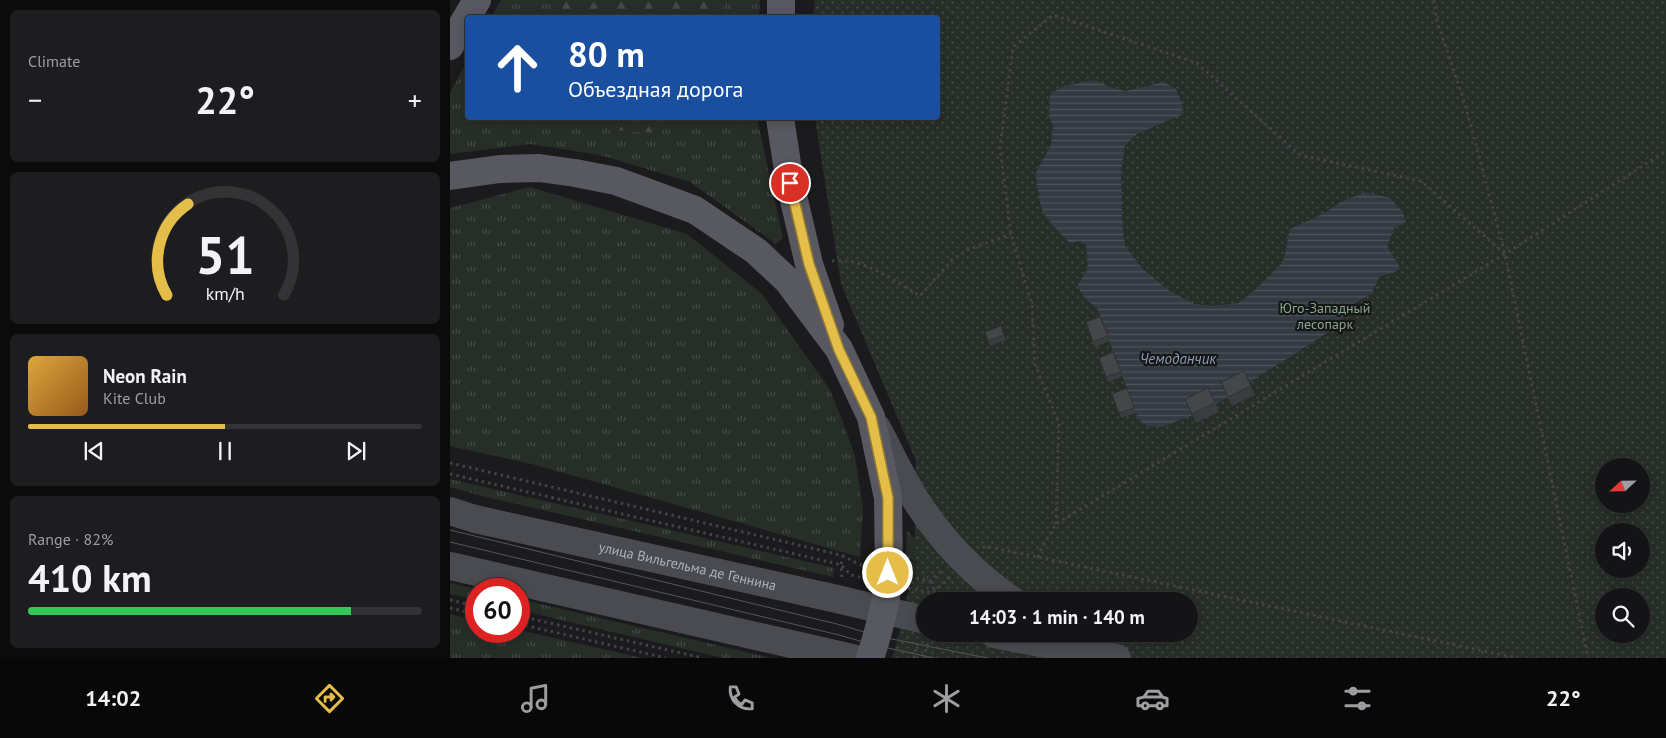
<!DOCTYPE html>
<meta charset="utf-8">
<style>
:root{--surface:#141416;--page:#1d1d1f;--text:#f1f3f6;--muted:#9d9ea1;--line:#333335;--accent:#e5be4a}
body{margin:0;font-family:"PT Sans",sans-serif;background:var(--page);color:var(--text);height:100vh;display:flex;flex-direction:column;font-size:19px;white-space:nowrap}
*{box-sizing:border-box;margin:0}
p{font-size:16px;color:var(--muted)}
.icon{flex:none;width:28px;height:28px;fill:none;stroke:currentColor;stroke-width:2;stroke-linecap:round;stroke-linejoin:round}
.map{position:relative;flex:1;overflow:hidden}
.sheet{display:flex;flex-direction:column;gap:10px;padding:10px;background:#0b0b0c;width:450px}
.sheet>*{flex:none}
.banner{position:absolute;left:15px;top:15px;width:475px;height:105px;border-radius:5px;box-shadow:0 2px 12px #0003,0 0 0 1px var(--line);background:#1a4fa0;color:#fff;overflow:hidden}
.needle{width:32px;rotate:248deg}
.fabs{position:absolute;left:1145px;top:458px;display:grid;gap:10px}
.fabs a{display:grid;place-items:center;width:55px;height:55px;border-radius:50%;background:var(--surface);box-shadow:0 2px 12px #0003,0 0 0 1px var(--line);font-size:25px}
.speed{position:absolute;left:15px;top:578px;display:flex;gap:10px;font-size:25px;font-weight:700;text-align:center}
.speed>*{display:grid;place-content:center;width:65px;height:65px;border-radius:50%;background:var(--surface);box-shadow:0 2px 12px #0003,0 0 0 1px var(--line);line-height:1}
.speed .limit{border:8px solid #d22;background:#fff;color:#111}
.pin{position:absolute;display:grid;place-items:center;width:42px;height:42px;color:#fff;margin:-21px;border:2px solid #fff;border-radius:50%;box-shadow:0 1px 5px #0007}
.me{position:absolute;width:55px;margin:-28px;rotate:0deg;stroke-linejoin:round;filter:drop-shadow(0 0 4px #0008)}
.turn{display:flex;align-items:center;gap:18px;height:105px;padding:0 20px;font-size:22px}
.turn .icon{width:65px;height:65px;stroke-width:2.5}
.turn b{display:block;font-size:35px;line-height:42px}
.big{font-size:38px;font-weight:700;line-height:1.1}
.sheet .tile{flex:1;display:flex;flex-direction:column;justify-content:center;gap:8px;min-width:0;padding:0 18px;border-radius:8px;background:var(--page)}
.sheet .dial{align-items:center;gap:0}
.dial svg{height:130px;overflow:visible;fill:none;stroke:var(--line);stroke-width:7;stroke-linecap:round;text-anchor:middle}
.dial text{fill:var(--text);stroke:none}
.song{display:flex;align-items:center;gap:15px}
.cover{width:60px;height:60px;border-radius:8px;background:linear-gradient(135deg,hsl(40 70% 55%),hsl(30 70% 35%))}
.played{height:5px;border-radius:2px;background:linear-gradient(90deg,var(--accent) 50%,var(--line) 50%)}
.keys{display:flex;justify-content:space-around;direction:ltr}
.heat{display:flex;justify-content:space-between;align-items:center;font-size:28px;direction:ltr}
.charge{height:8px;border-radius:4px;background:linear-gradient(90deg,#34c759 82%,var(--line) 0)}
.trip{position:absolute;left:466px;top:592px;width:282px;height:50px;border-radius:25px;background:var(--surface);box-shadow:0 2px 12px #0003,0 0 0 1px var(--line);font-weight:700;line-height:50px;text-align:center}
.tab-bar{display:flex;height:80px;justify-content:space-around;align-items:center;background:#080809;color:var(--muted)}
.tab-bar .icon{width:35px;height:35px}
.tab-bar .selected{color:var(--accent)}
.tab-bar b{font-size:22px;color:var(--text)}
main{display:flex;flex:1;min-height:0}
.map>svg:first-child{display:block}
</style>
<main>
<section class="sheet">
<div class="tile"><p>Climate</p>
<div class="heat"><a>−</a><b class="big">22°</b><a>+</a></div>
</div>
<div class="tile dial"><svg viewBox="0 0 100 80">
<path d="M14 69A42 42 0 1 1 86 69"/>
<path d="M14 69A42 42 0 0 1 27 13" stroke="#e5be4a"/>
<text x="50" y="56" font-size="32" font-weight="700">51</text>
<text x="50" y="72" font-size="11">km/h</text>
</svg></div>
<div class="tile">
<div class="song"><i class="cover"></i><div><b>Neon Rain</b><p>Kite Club</p></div></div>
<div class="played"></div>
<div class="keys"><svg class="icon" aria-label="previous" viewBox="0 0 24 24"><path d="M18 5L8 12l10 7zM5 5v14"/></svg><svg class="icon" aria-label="pause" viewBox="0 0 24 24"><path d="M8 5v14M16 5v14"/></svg><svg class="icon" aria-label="next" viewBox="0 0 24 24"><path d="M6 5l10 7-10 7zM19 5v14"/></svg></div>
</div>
<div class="tile"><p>Range · 82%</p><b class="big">410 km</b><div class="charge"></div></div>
</section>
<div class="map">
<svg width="1216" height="658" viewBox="0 0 1216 658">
<defs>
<pattern id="grass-tufts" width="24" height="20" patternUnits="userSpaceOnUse" patternTransform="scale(1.25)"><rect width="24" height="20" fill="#272e28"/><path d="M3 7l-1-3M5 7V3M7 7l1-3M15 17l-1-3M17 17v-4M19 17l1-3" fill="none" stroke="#444a45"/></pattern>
<pattern id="forest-firs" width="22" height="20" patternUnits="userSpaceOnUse" patternTransform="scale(1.25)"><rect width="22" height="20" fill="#272e28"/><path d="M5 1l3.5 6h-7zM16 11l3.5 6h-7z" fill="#444a45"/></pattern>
<pattern id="park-dots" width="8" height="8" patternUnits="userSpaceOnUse" patternTransform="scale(1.25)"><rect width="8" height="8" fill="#272e28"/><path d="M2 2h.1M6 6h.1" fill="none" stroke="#444a45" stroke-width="1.8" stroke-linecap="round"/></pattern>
<pattern id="water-rules" width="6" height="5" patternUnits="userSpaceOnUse" patternTransform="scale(1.25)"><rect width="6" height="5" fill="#333a42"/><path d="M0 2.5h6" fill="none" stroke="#4e545b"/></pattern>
</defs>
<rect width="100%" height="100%" fill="#1b1b1d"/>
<!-- grass -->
<path fill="url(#grass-tufts)" d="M51 0H113L111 17 41 18Z
M272 0H310L309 17 271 18 274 2Z
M17 61 18 118H148L163 130 206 133 232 118H307L333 238 326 244 240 182 150 155 80 144 0 154V93Z
M80 187 237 234 312 294 380 390 392 420 405 456 413 508 410 557 82 464 0 446V208Z
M0 479 384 568 383 577 36 497 0 487Z
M457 530 484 563 455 575Z
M0 583 26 589V600L0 594Z
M69 599 322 658H273L69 610Z
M0 614 26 620V631H69V630L192 658H0Z"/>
<!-- forest -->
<path fill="url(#forest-firs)" d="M113 0H272L274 2 271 17H111Z
M148 118H232L206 133 163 130Z"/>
<!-- park -->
<path fill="url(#park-dots)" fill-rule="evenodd" d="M365 0H1216V658H442L449 634 464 567 466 461 391 284 365 118H488V18H363ZM1154 466H1191V504H1154ZM1154 531H1191V569H1154ZM1154 596H1191V634H1154ZM475 601H740V634H475Z"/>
<!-- water -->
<path fill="url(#water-rules)" d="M644 80 662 88 676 91 714 82 726 89 732 104 733 114 687 134 675 145 671 172 672 221 675 246 693 269 718 290 744 304 764 306 789 303 806 289 833 262 840 229 875 213 889 203 915 192 940 198 952 211 956 222 944 228 937 247 948 264 950 269 942 273 930 276 921 294 900 306 891 324 758 409 712 427 698 426 691 422 687 416 648 310C641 302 630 297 628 284L638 269 636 245 631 241 620 243C609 231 593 219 590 202 588 192 588 184 585 174L601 145 603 126 599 117 600 94 615 86Z"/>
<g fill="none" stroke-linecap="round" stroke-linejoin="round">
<!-- path -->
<path stroke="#424348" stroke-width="3" stroke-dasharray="2.5 4" stroke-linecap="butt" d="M984 0 987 21 1015 104 1055 254 1138 658
M382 261C414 257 444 281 470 296L502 260 517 250 561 234
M0 463 382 553 393 556 417 568
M0 474 384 563 391 565 401 575 416 579
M606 524 609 424 585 364 582 305 561 234 550 148 563 47 603 15 747 63 850 155 971 181 1055 254
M533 548 535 546 1067 658
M588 557 591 549 606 524 1055 254 1216 151
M392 577 391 565 393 556
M460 577 480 581 493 569
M480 581 485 591 487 601
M458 588C485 594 480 596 500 577
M0 600 26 606
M0 608 26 614
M69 616 253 658
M69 624 216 658
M464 658 468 640
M474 658 478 642"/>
<!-- secondary -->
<g stroke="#4a4b51" stroke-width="28">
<path d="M427 428C441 454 453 481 469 505 493 542 527 577 563 601"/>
<path id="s1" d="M0 511 25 519 387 599 475 620"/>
<path d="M0 566 402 658"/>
<path d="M544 634 667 658"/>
</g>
<!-- primary -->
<path stroke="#585960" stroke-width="28" d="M331 18V0
M0 46 27 0
M330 118 340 183 359 264 380 325
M0 176 50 169 89 168 125 173 166 181 245 210 306 251 338 281 389 349 421 417 438 498 439 573C437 601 429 631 420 658"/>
<!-- tram -->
<path stroke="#55565c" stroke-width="1" d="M0 530 391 625 427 636 537 658
M0 542 389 635 424 645 484 658"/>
</g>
<!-- wall -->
<path fill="#3b3c3f" d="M650 317 660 341 645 347 636 322Z
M551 326 556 340 540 346 535 332Z
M663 352 672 376 658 382 649 358Z
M771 382 801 386 805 395 782 406Z
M677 388 686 413 671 418 662 394Z
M735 399 765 403 769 412 746 423Z"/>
<!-- building -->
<path fill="#454649" stroke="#303133" d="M650 317 658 336 643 342 636 322Z
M551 326 554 335 538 341 535 332Z
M663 352 671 372 656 377 649 358Z
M794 371 801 386 778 397 771 382Z
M677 388 684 408 669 413 662 394Z
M758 388 765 403 742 414 735 399Z"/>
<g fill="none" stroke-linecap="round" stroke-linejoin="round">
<defs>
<path id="route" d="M340 183 359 264 389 350 421 417 438 498V573"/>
</defs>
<!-- route casing -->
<use href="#route" stroke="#957c30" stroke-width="12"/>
<!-- route -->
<use href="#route" stroke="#e5be4a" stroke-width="9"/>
</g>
<g text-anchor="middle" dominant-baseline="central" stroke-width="4.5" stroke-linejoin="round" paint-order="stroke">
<!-- park labels -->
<g font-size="14" fill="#87a48b" stroke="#161518">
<text x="875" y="308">Юго-Западный<tspan x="875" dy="16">лесопарк</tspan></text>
</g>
<!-- street labels -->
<g font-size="14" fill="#aeb1bb" stroke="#161518">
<text stroke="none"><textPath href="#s1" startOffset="244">улица Вильгельма де Геннина</textPath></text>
</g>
<!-- water labels -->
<g font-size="15" font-style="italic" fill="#889bb3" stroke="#161518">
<text x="728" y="358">Чемоданчик</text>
</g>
</g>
</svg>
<div class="fabs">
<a><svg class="needle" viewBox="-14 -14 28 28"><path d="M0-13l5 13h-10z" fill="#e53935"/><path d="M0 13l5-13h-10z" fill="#9d9ea1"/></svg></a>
<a><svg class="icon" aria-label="sound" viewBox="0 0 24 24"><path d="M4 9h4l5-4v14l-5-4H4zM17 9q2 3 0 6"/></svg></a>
<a><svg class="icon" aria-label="search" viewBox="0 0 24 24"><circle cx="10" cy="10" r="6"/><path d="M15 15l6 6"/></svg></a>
</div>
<div class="speed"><div class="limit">60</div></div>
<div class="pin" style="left:340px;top:183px;background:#d93025"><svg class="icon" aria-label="arrive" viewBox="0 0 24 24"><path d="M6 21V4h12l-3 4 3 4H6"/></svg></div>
<svg class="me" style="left:438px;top:573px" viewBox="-20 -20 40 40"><circle r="17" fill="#e5be4a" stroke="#fff" stroke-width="3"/><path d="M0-11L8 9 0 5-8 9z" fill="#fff"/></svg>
<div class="trip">14:03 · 1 min · 140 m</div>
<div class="banner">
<div class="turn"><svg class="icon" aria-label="ahead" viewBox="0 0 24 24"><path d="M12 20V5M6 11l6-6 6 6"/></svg><div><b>80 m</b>Объездная дорога</div></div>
</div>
</div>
</main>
<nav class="tab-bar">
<b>14:02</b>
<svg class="icon selected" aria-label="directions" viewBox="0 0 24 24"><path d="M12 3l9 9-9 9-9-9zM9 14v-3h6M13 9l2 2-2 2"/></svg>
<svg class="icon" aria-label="music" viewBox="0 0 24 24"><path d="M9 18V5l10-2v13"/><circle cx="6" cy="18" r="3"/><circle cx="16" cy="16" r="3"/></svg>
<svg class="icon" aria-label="phone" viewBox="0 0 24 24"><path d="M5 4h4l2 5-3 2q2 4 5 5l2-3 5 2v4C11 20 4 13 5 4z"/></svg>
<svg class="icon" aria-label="climate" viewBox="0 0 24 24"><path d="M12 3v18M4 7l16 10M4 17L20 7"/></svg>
<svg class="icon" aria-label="car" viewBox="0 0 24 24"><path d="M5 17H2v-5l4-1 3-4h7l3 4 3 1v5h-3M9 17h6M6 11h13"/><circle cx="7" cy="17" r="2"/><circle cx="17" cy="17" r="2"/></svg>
<svg class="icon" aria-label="filters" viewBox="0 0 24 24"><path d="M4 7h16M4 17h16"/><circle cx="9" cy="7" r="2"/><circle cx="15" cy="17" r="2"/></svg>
<b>22°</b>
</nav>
